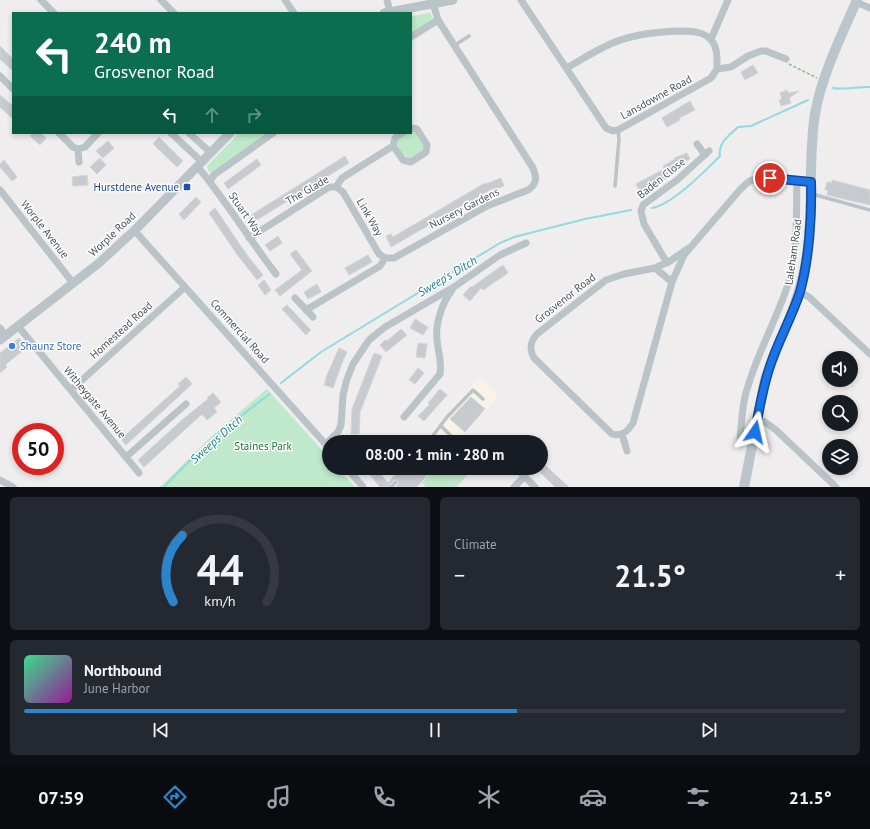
<!DOCTYPE html>
<meta charset="utf-8">
<style>
:root{--surface:#171b24;--page:#242831;--text:#f1f3f6;--muted:#9ea1a6;--line:#363941;--accent:#2c84ca}
body{margin:0;font-family:"PT Sans",sans-serif;background:var(--page);color:var(--text);height:100vh;display:flex;flex-direction:column;font-size:15px;white-space:nowrap}
*{box-sizing:border-box;margin:0}
p{font-size:13px;color:var(--muted)}
.icon{flex:none;width:22px;height:22px;fill:none;stroke:currentColor;stroke-width:2;stroke-linecap:round;stroke-linejoin:round}
.map{position:relative;height:487px;overflow:hidden}
.details{display:flex;flex-direction:column;gap:10px;padding:10px;background:#0d0f14;flex:1}
.details>*{flex:none}
.banner{position:absolute;left:12px;top:12px;width:400px;height:122px;border-radius:0px;box-shadow:0 2px 6px #0003;background:#0b6e4f;color:#fff;overflow:hidden}
.fabs{position:absolute;left:822px;top:351px;display:grid;gap:8px}
.fabs a{display:grid;place-items:center;width:36px;height:36px;border-radius:50%;background:var(--surface);box-shadow:0 2px 6px #0003;font-size:20px}
.speed{position:absolute;left:12px;top:423px;display:flex;gap:8px;font-size:20px;font-weight:700;text-align:center}
.speed>*{display:grid;place-content:center;width:52px;height:52px;border-radius:50%;background:var(--surface);box-shadow:0 2px 6px #0003;line-height:1}
.speed .limit{border:6px solid #d22;background:#fff;color:#111}
.pin{position:absolute;display:grid;place-items:center;width:34px;height:34px;color:#fff;margin:-17px;border:2px solid #fff;border-radius:50%;box-shadow:0 1px 4px #0007}
.me{position:absolute;width:44px;margin:-22px;rotate:11deg;stroke-linejoin:round;filter:drop-shadow(0 0 3px #0008)}
.turn{display:flex;align-items:center;gap:14px;height:84px;padding:0 16px;font-size:18px}
.turn .icon{width:52px;height:52px;stroke-width:2.5}
.turn b{display:block;font-size:28px;line-height:34px}
.lanes{display:flex;align-items:center;height:38px;padding:0 16px;background:#0003;justify-content:center;gap:20px;direction:ltr}
.lanes .off{opacity:.35}
.big{font-size:30px;font-weight:700;line-height:1.1}
.details .widget{flex:1;display:flex;flex-direction:column;justify-content:center;gap:6px;min-width:0;padding:0 14px;border-radius:6px;background:var(--page)}
.details .dial{align-items:center;gap:0}
.dial svg{height:104px;overflow:visible;fill:none;stroke:var(--line);stroke-width:7;stroke-linecap:round;text-anchor:middle}
.dial text{fill:var(--text);stroke:none}
.song{display:flex;align-items:center;gap:12px}
.cover{width:48px;height:48px;border-radius:6px;background:linear-gradient(135deg,hsl(150 70% 55%),hsl(300 70% 35%))}
.played{height:4px;border-radius:2px;background:linear-gradient(90deg,var(--accent) 60%,var(--line) 60%)}
.keys{display:flex;justify-content:space-around;direction:ltr}
.heat{display:flex;justify-content:space-between;align-items:center;font-size:22px;direction:ltr}
.details .tiles{flex:1;display:grid;gap:10px;grid-template-columns:1fr 1fr}
.widget:last-child{grid-column:span 2}
.trip{position:absolute;left:322px;top:435px;width:226px;height:40px;border-radius:20px;background:var(--surface);box-shadow:0 2px 6px #0003;font-weight:700;line-height:40px;text-align:center}
.menu{display:flex;height:64px;justify-content:space-around;align-items:center;background:#090b0e;color:var(--muted)}
.menu .icon{width:28px;height:28px}
.menu .current{color:var(--accent)}
.menu b{font-size:18px;color:var(--text)}
.map>svg:first-child{display:block}
</style>
<div class="map">
<svg width="870" height="487" viewBox="0 0 870 487">
<rect width="100%" height="100%" fill="#efeded"/>
<!-- commercial -->
<path fill="#f9f2e7" d="M477 379 485 381 498 397 458 442H422Z"/>
<!-- green -->
<path fill="#bfe9ca" d="M430 13 433 19 430 24 411 36V16Z
M411 132 416 133 424 145 422 151 411 158C403 156 396 150 397 141L407 133H411Z
M239 133H270L214 173 209 172 207 166Z
M267 389 329 458V468H338L355 487H160L214 434Z
M435 468H475L456 487H426L422 483Z"/>
<g fill="none" stroke-linecap="round" stroke-linejoin="round">
<!-- stream -->
<path stroke="#91dae1" stroke-width="2" d="M833 88C845 90 857 87 870 87
M652 208C672 205 705 171 720 156 718 142 729 136 738 127L751 126 808 100
M281 383 321 352 500 243 514 237 585 219 631 210
M164 487C196 453 232 421 270 394"/>
</g>
<!-- building -->
<path fill="#c7cbcf" stroke="#d1d4d8" d="M0 46 13 59V71L0 59Z
M753 65 758 73 745 80 741 72Z
M787 90 788 93 799 91 789 98 791 103 781 106 779 100 782 99 780 93Z
M0 95 13 106V119L0 107Z
M690 101 695 110 679 118 680 120 667 127 662 118Z
M33 133H41L46 138 40 145 30 136Z
M159 137 183 161 177 167 153 144Z
M108 141 114 148 103 158 96 151Z
M687 153 690 159 683 162 684 164 677 169 678 170 666 177 667 178 641 193 636 184 664 169 663 166 675 159 674 158Z
M345 156 349 163 252 223 248 217Z
M100 158 106 165 97 174 90 167Z
M257 159 261 165 228 189 224 183Z
M4 160 17 177 12 181 0 167V164Z
M87 175 88 185 73 186 72 177Z
M501 178 504 186 493 190V188L391 247 386 236 391 234 393 237 485 183 486 184Z
M832 180 870 190V205L827 195 828 191 825 190 827 182 832 183Z
M196 197 201 202 184 220 179 214Z
M215 208 247 255 263 275 257 280 236 253 209 213Z
M278 236 282 243 270 251 265 245Z
M296 250 312 271 280 296 275 290 302 270 290 254Z
M368 255 372 262 349 275 345 268Z
M503 265 508 273 483 290 481 288 470 301 463 295 471 286 472 287Z
M264 280 271 290 265 295 258 285Z
M317 284 321 292 308 299 304 292Z
M287 305 311 330 306 335 282 309Z
M415 319 428 327 423 335 410 328Z
M401 329 407 335 386 352 380 345 385 340 387 341Z
M19 338 27 347 5 365 7 367 0 373V353Z
M418 343 427 344 425 358 416 357Z
M339 348 347 352 342 363 333 388 324 385 327 375Z
M374 353 382 356 360 412 359 434H351L352 409Z
M418 368 424 373 415 384 409 380Z
M186 377 192 384 126 445 121 439 180 386 178 384Z
M440 389 447 395 424 421 418 416 430 404 428 403Z
M213 393 221 402 214 408 217 412 207 420 202 414 144 467 138 460 182 420 208 399 207 398Z
M471 397 485 409 465 432 450 419Z
M546 466 561 480 569 487H555L540 472Z
M364 468H376L388 483 401 468H433L417 487H396L399 482 396 479 394 480 388 487H380Z"/>
<g fill="none" stroke-linecap="round" stroke-linejoin="round">
<!-- path -->
<path stroke="#7bc397" stroke-width="1.5" stroke-dasharray="3 2" stroke-linecap="butt" d="M789 64 817 78"/>
<!-- service -->
<path stroke="#b9c3c8" stroke-width="3.5" d="M455 45 469 36
M615 186 619 139 618 130
M812 194 870 210
M441 426 452 437
M428 442 447 417 473 390 483 399
M391 487 396 482"/>
<!-- minor -->
<path stroke="#b9c3c8" stroke-width="7" d="M41 0 54 13
M161 0 174 13
M285 0 294 13
M387 0 390 12
M521 0 606 128 613 131 620 129 711 78 717 69
M856 2 870 8
M411 37 438 20
M711 39 728 0
M567 68C579 61 590 54 602 48 626 35 653 32 679 31 689 31 704 31 711 40 718 47 717 60 717 69
M717 69 731 67 748 56 761 51H766L786 59
M0 76 13 89
M59 133 73 147 78 149
M171 133 202 162
M189 133 211 153
M697 144 705 155
M393 146 403 160 411 162 426 152 427 145 417 129 411 128
M78 149 85 147 98 133
M78 149 79 162
M198 167C226 201 249 239 276 274
M210 181 214 175 273 133
M336 187 343 192 379 254 385 258
M0 190 73 283
M134 230 329 448
M249 238 329 187H336L342 178 393 146 395 138 402 133
M689 248 670 261 655 268 624 274 606 280 537 334C530 342 529 349 534 358L612 434C622 437 628 431 633 423L672 282 684 255 738 192C742 188 745 184 750 181 766 173 794 180 811 182
M667 263 644 224 641 211 643 205 677 180 709 151
M655 268 672 282
M800 292 809 297 870 354
M295 298 313 317
M306 310 380 266 385 258H394L487 206 528 190C537 184 537 178 533 168L438 20 433 3
M18 326 139 473
M0 328 6 336
M71 390 185 287
M404 417 440 374C442 362 438 351 437 340 435 324 442 303 452 290
M757 420 765 422 776 430 836 487
M622 434 627 451
M753 443 744 441 740 437C742 420 742 402 748 386 759 349 779 315 790 278 798 249 796 211 797 181
M326 444 338 432 341 425 343 395 347 379 353 364 369 340 385 327 454 287 500 255 526 243
M126 457 186 404
M347 468 363 487
M516 468 535 487
M0 480 13 487
M514 487 524 477"/>
<!-- tertiary -->
<path stroke="#b9c3c8" stroke-width="9" d="M384 13 453 0
M0 340 99 263 138 227 230 133"/>
<!-- secondary -->
<path stroke="#bac5cd" stroke-width="10" d="M744 487 765 380C778 342 798 306 805 266 815 216 807 164 815 114 821 77 842 34 857 0"/>
</g>
<g fill="none" stroke-linecap="round" stroke-linejoin="round">
<defs>
<path id="route" d="M755 432C759 409 763 387 770 366 778 341 792 317 800 292 809 259 812 216 811 182L770 178"/>
</defs>
<!-- route casing -->
<use href="#route" stroke="#114b97" stroke-width="10"/>
<!-- route -->
<use href="#route" stroke="#1a73e8" stroke-width="7"/>
</g>
<!-- markers -->
<rect fill="#1a4fb4" stroke="#fff" stroke-width="1.5" x="183" y="183" width="8" height="8" rx="2"/>
<circle fill="#3f7fe0" stroke="#fff" stroke-width="1.5" cx="12" cy="346" r="4"/>
<g text-anchor="middle" dominant-baseline="central" stroke-width="3" stroke-linejoin="round" paint-order="stroke">
<!-- street labels -->
<g font-size="11" fill="#475258" stroke="#fff">
<text transform="translate(656 97) rotate(-29)">Lansdowne Road</text>
<text transform="translate(661 178) rotate(-39)">Baden Close</text>
<text transform="translate(307 190) rotate(-30)">The Glade</text>
<text transform="translate(464 208) rotate(-27)">Nursery Gardens</text>
<text transform="translate(246 214) rotate(55)">Stuart Way</text>
<text transform="translate(370 217) rotate(60)">Link Way</text>
<text transform="translate(45 229) rotate(52)">Worple Avenue</text>
<text transform="translate(112 234) rotate(-43)">Worple Road</text>
<text transform="translate(793 252) rotate(-82)">Laleham Road</text>
<text transform="translate(565 298) rotate(-38)">Grosvenor Road</text>
<text transform="translate(121 330) rotate(-42)">Homestead Road</text>
<text transform="translate(240 331) rotate(48)">Commercial Road</text>
<text transform="translate(95 402) rotate(50)">Witheygate Avenue</text>
</g>
<!-- transit labels -->
<g font-size="11" fill="#164399" stroke="#fff" text-anchor="end">
<text x="179" y="187">Hurstdene Avenue</text>
</g>
<!-- shop labels -->
<g font-size="11" fill="#366cbe" stroke="#fff" text-anchor="start">
<text x="20" y="346">Shaunz Store</text>
</g>
<!-- park labels -->
<g font-size="11" fill="#20713f" stroke="#fff">
<text x="263" y="446">Staines Park</text>
</g>
<!-- water labels -->
<g font-size="12" font-style="italic" fill="#1a808a" stroke="#fff">
<text transform="translate(447 276) rotate(-31)">Sweep's Ditch</text>
<text transform="translate(216 439) rotate(-42)">Sweeps Ditch</text>
</g>
</g>
</svg>
<div class="fabs">
<a><svg class="icon" aria-label="sound" viewBox="0 0 24 24"><path d="M4 9h4l5-4v14l-5-4H4zM17 9q2 3 0 6"/></svg></a>
<a><svg class="icon" aria-label="search" viewBox="0 0 24 24"><circle cx="10" cy="10" r="6"/><path d="M15 15l6 6"/></svg></a>
<a><svg class="icon" aria-label="layers" viewBox="0 0 24 24"><path d="M12 4l9 5-9 5-9-5zM3 14l9 5 9-5"/></svg></a>
</div>
<div class="speed"><div class="limit">50</div></div>
<div class="pin" style="left:770px;top:178px;background:#d93025"><svg class="icon" aria-label="arrive" viewBox="0 0 24 24"><path d="M6 21V4h12l-3 4 3 4H6"/></svg></div>
<svg class="me" style="left:755px;top:432px" viewBox="-20 -20 40 40"><path d="M0-17L14 15 0 8-14 15z" fill="#1a73e8" stroke="#fff" stroke-width="4"/></svg>
<div class="trip">08:00 · 1 min · 280 m</div>
<div class="banner">
<div class="turn"><svg class="icon" aria-label="left" viewBox="0 0 24 24"><path d="M17 20v-9H6M10 6l-5 5 5 5"/></svg><div><b>240 m</b>Grosvenor Road</div></div>
<div class="lanes"><svg class="icon" aria-label="left" viewBox="0 0 24 24"><path d="M17 20v-9H6M10 6l-5 5 5 5"/></svg><svg class="icon off" aria-label="ahead" viewBox="0 0 24 24"><path d="M12 20V5M6 11l6-6 6 6"/></svg><svg class="icon off" aria-label="right" viewBox="0 0 24 24"><path d="M7 20v-9h11M14 6l5 5-5 5"/></svg></div>
</div>
</div>
<section class="details">
<div class="tiles">
<div class="widget dial"><svg viewBox="0 0 100 80">
<path d="M14 69A42 42 0 1 1 86 69"/>
<path d="M14 69A42 42 0 0 1 21 18" stroke="#2c84ca"/>
<text x="50" y="56" font-size="32" font-weight="700">44</text>
<text x="50" y="72" font-size="11">km/h</text>
</svg></div>
<div class="widget"><p>Climate</p>
<div class="heat"><a>−</a><b class="big">21.5°</b><a>+</a></div>
</div>
<div class="widget">
<div class="song"><i class="cover"></i><div><b>Northbound</b><p>June Harbor</p></div></div>
<div class="played"></div>
<div class="keys"><svg class="icon" aria-label="previous" viewBox="0 0 24 24"><path d="M18 5L8 12l10 7zM5 5v14"/></svg><svg class="icon" aria-label="pause" viewBox="0 0 24 24"><path d="M8 5v14M16 5v14"/></svg><svg class="icon" aria-label="next" viewBox="0 0 24 24"><path d="M6 5l10 7-10 7zM19 5v14"/></svg></div>
</div>
</div>
</section>
<nav class="menu">
<b>07:59</b>
<svg class="icon current" aria-label="directions" viewBox="0 0 24 24"><path d="M12 3l9 9-9 9-9-9zM9 14v-3h6M13 9l2 2-2 2"/></svg>
<svg class="icon" aria-label="music" viewBox="0 0 24 24"><path d="M9 18V5l10-2v13"/><circle cx="6" cy="18" r="3"/><circle cx="16" cy="16" r="3"/></svg>
<svg class="icon" aria-label="phone" viewBox="0 0 24 24"><path d="M5 4h4l2 5-3 2q2 4 5 5l2-3 5 2v4C11 20 4 13 5 4z"/></svg>
<svg class="icon" aria-label="climate" viewBox="0 0 24 24"><path d="M12 3v18M4 7l16 10M4 17L20 7"/></svg>
<svg class="icon" aria-label="car" viewBox="0 0 24 24"><path d="M5 17H2v-5l4-1 3-4h7l3 4 3 1v5h-3M9 17h6M6 11h13"/><circle cx="7" cy="17" r="2"/><circle cx="17" cy="17" r="2"/></svg>
<svg class="icon" aria-label="filters" viewBox="0 0 24 24"><path d="M4 7h16M4 17h16"/><circle cx="9" cy="7" r="2"/><circle cx="15" cy="17" r="2"/></svg>
<b>21.5°</b>
</nav>
